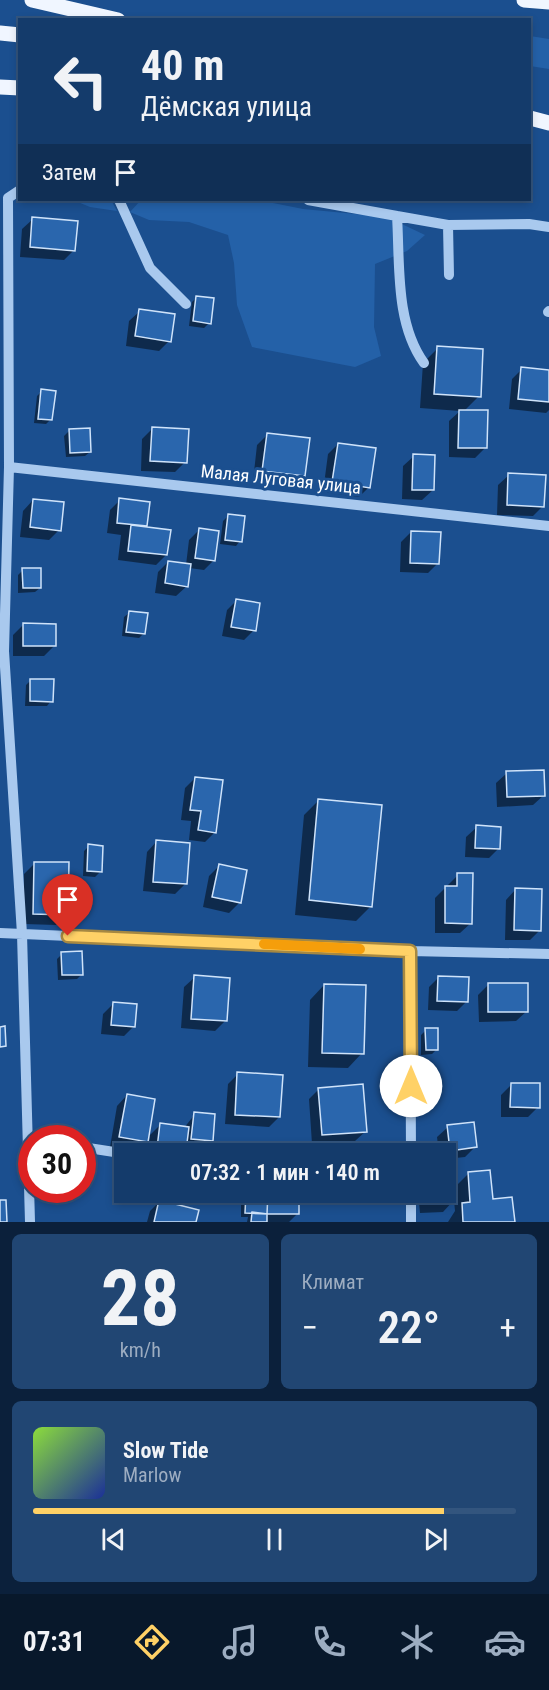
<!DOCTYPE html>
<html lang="ru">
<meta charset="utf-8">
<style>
:root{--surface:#143b6b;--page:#214673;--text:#f1f3f6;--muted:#9dadc1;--line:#33557e;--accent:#ffd166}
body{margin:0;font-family:"Roboto Condensed",sans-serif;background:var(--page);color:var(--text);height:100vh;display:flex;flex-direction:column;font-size:22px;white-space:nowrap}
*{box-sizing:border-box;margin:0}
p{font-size:20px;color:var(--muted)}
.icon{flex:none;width:33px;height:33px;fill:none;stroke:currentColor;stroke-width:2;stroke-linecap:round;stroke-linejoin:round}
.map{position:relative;height:1222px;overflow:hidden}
.side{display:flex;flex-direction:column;gap:12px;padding:12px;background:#0b203b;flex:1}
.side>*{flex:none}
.banner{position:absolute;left:18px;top:18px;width:513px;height:183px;border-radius:0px;box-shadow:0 3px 9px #0003,0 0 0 2px var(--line);background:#143b6b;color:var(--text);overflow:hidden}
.speed{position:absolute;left:18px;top:1125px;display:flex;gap:12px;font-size:30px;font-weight:700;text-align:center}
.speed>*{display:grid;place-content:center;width:78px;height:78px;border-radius:50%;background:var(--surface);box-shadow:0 3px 9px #0003,0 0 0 2px var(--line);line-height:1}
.speed .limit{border:9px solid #d22;background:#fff;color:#111}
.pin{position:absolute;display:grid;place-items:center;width:51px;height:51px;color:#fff;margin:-62px -26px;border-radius:50% 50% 50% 0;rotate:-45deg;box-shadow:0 0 6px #0007}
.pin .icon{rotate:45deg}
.me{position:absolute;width:66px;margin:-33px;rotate:0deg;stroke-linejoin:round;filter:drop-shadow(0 0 4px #0008)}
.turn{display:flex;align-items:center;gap:21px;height:126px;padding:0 24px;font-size:27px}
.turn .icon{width:78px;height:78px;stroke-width:2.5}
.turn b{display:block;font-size:42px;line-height:51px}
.then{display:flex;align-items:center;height:57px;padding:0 24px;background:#0003;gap:12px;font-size:22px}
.big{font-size:45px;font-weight:600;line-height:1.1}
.side .card{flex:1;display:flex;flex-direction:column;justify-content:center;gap:9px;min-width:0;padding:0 21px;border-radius:9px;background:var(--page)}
.side .dial{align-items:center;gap:0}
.dial b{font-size:78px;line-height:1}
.song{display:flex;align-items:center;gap:18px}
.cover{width:72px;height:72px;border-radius:9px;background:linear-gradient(135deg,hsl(90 70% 55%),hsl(230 70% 35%))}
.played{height:6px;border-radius:3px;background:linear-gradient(90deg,var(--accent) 85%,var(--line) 85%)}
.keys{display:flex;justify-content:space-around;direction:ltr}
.heat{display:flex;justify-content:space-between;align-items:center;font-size:33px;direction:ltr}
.side .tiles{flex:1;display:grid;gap:12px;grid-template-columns:1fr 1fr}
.card:last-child{grid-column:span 2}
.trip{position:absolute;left:114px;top:1143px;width:342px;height:60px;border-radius:0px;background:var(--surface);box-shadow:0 3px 9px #0003,0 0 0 2px var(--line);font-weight:600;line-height:60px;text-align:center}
.tabs{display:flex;height:96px;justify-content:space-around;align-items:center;background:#08182b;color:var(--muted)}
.tabs .icon{width:42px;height:42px}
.tabs .on{color:var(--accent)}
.tabs b{font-size:27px;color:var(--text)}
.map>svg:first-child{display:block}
</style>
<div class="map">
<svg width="549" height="1222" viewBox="0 0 549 1222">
<rect width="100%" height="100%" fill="#1b4f8f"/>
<!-- green -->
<path fill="#2461a8" d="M530 36 549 39V69L530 66Z
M73 200H111L117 211 90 207Z
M141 200H258L303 209 387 217 425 235 407 251 375 264 374 327 381 356 355 367 252 347 237 305 234 263 228 235 189 222 149 220 130 212Z"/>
<!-- shadow -->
<path fill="#0007" d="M33 219 74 250 64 260 20 257 22 229Z
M197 297 209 323 204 328 189 326 192 302Z
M140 311 169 341 159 351 126 346 129 321Z
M438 348 479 396 464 411 486 447 475 458 449 457V421L460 411 420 408 423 363Z
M522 369 549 371V410L546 413 509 409 512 379Z
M42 391 51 419 46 424 34 423 37 396Z
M152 429 185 462 175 472 141 471 142 439Z
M69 431 90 452 85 456 66 457 64 436Z
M267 435 304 476 293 486 253 481 257 445Z
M338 444 369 487 359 497 323 492 328 454Z
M414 456 433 490 422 500 402 499 403 466Z
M509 475 543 506 533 516 497 515 498 485Z
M33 500 59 530 49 540 20 537 23 511Z
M120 500 148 503 145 528 166 555 156 565 118 560 121 535 107 533 110 510Z
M228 516 240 541 236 546 220 544 223 521Z
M199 530 214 560 204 570 189 568 187 586 176 596 155 593 158 572 168 562 186 565 189 540Z
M411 532 438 563 428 573 400 572 401 542Z
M23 570 40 588 35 592 18 593V575Z
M237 600 254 630 244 640 222 636 227 610Z
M129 613 144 633 139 638 122 636 124 617Z
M23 625 54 646 44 656H13V635Z
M31 680 51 701 47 706H25L26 685Z
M507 773 544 795 533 805 497 807 496 783Z
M195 778 215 832 205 842 189 840 191 821 181 820 185 788Z
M319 800 371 906 356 921 295 915 304 815Z
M477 827 499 848 489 858 465 857 466 837Z
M157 841 185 884 175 894 143 891 147 852Z
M89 846 100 872 95 877 83 876 84 851Z
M35 863 66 914 56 925 24 924V874Z
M219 866 239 903 229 913 203 907 209 876Z
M458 875 471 923 460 933H435V898Z
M516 889 540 930 530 940H505L506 900Z
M62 954 82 974 77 979 58 980 57 959Z
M195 977 225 1021 215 1031 181 1028 184 987Z
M439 977 467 1001 457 1011 428 1010 429 987Z
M324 985 362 1053 348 1068 308 1067 310 1000Z
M488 985 527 1011 516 1021 479 1022 478 995Z
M113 1004 134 1026 124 1036 101 1034 103 1014Z
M426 1030 437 1049 432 1054 421 1055V1035Z
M238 1074 279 1117 269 1127 225 1124 228 1084Z
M511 1085 538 1107 528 1117H501V1095Z
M319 1089 366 1131 355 1141 323 1144 324 1154H300L305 1144H312L309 1099Z
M127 1095 146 1142 136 1152 110 1147 117 1106Z
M195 1114 211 1140 201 1151 185 1149 182 1154H148L150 1135 160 1125 184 1128Z
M448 1127 475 1147 465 1157 446 1159V1154H439L437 1137Z
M468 1174 492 1201 511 1199 513 1222H448L455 1211 454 1200 443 1212 420 1213 418 1192H446V1176H452L453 1189Z
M246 1192 298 1213 289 1222H247L248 1217H241V1197Z
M160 1201 197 1211 195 1222H147L150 1211Z"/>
<!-- building -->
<path fill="#2a66ad" stroke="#cfe3fa" stroke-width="1.5" d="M32 217 78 221 75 251 30 247Z
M196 296 214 298 211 324 193 321Z
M139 309 175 314 171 342 135 336Z
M437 346 483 349 481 397 434 394Z
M521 367 549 370V402L518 399Z
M41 389 56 391 52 420 38 419Z
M459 410H488L487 448H458Z
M152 427 189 429 187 463 150 461Z
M90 428 91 452 70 453 69 429Z
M267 433 310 438 305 476 262 471Z
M338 443 376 448 370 488 332 482Z
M413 454 435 455 434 490H412Z
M508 473 546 475 544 507 507 505Z
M119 498 150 502 147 526 117 523Z
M33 499 64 502 61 531 30 527Z
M228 514 245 516 242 542 225 540Z
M131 525 171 530 167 555 128 551Z
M199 528 219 531 215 561 195 558Z
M411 531 441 532 439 564 410 563Z
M168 561 191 564 188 587 165 583Z
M22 568H41V588H23Z
M236 599 260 603 256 631 231 627Z
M129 611 148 613 145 634 126 632Z
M23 623 56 624V646H23Z
M30 679H54L53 702 30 701Z
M544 770 545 796 507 797 506 771Z
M195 777 223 780 216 833 198 830 201 811 190 810Z
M318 799 382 805 372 907 309 900Z
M476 825 501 827 500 849 475 848Z
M156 840 190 843 187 884 153 882Z
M88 844 103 846 102 872 87 871Z
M34 862H69L68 915 33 914Z
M219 864 247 870 241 903 212 897Z
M457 873H473L472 924 445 923V886H457Z
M515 888 542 889 541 931 514 930Z
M82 951 83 975H62L61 952Z
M194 975 230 978 227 1021 191 1019Z
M438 976 469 977 468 1002 437 1001Z
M488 983H528V1012H488Z
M324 984 366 985 364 1054 322 1053Z
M113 1002 137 1004 135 1027 111 1025Z
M5 1026 6 1046 0 1047V1027Z
M425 1028H438V1050H426Z
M237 1072 283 1075 280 1117 235 1115Z
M511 1083H540V1108L510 1107Z
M363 1084 367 1132 322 1135 318 1088Z
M127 1094 155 1099 148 1142 119 1137Z
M194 1112 215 1114 213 1141 191 1139Z
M474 1122 477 1147 450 1151 447 1125Z
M160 1123 189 1127 186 1151 157 1148Z
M304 1143H325V1154H304Z
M490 1170 493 1199 512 1197 515 1222H463L462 1203 470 1202 468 1172Z
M446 1174H453L455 1202 429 1203V1192H446Z
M246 1192H268L267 1214 245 1213Z
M268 1192H299V1214H267Z
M0 1200H6L7 1222H0Z
M159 1200 199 1210 196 1222H154Z
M252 1212 267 1214V1222H251Z"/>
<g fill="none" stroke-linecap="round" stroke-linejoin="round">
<!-- minor -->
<path stroke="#a9c9ee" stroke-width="10" d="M8 198 9 467 4 651 22 934 30 1222
M8 198 20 190
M119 200 150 268 186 304
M308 200 397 216C400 264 395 323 424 363
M397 216 448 225 449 275
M448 225 529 224 549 227
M548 312 549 311
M9 467 549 526
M0 933 410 951 549 954
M410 951 411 1154
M82 1147 127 1154
M411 1192V1222"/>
<!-- major -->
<path stroke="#f0f6ff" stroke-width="15" d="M32 0 118 20
M524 0 549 2
M0 33 20 35
M0 87 20 88
M530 118 549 123"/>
</g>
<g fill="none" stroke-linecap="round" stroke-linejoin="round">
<defs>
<path id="route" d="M68 936 410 951 411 1086"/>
</defs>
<!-- route casing -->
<use href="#route" stroke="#a68842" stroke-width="15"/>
<!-- route -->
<use href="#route" stroke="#ffd166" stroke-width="10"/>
<!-- slow -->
<path stroke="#f59e0b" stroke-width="10" d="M264 944 360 949"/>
</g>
<g text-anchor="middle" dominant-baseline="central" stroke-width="6" stroke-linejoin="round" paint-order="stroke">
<!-- street labels -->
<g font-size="18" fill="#fff" stroke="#1b4f8f">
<text transform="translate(281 479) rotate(6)">Малая Луговая улица</text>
</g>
</g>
</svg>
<div class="speed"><div class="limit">30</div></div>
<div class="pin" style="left:68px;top:936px;background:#d93025"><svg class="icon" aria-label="arrive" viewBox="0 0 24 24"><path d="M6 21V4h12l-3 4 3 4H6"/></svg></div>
<svg class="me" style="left:411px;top:1086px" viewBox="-20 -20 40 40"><circle r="19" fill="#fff"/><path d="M0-13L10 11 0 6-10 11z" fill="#ffd166"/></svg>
<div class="trip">07:32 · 1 мин · 140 m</div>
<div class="banner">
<div class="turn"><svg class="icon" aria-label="left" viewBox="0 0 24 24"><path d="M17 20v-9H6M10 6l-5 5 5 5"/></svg><div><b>40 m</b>Дёмская улица</div></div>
<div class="then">Затем<svg class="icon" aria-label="arrive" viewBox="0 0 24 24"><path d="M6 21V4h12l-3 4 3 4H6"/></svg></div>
</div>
</div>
<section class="side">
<div class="tiles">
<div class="card dial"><b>28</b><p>km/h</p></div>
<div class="card"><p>Климат</p>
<div class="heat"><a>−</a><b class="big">22°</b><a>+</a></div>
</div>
<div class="card">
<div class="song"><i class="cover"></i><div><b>Slow Tide</b><p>Marlow</p></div></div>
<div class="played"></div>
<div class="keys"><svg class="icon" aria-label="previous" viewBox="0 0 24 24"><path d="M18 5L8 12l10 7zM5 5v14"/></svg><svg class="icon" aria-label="pause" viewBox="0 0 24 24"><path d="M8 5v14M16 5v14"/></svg><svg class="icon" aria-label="next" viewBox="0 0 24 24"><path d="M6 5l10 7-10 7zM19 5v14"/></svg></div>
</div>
</div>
</section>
<nav class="tabs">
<b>07:31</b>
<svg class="icon on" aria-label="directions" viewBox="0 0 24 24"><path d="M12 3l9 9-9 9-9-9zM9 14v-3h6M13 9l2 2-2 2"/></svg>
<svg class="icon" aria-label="music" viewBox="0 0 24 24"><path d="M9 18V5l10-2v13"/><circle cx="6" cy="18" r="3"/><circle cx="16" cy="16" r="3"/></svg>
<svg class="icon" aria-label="phone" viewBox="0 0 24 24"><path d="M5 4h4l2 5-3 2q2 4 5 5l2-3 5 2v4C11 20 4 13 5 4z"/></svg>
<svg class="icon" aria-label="climate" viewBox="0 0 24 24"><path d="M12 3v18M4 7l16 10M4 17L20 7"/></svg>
<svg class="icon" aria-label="car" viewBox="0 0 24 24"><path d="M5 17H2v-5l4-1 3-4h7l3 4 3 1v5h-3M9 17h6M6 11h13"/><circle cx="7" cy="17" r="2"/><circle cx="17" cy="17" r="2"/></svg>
</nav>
